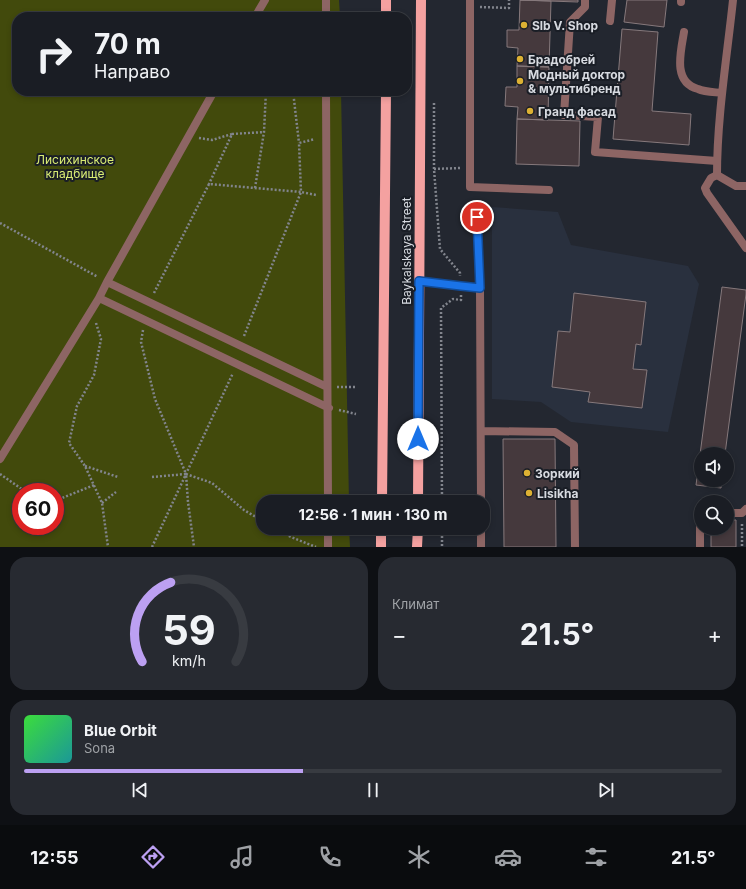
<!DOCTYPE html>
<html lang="ru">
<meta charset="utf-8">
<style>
:root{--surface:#1a1d24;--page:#272a31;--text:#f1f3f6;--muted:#9fa2a6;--line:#383b41;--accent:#bca0f2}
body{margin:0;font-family:Inter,sans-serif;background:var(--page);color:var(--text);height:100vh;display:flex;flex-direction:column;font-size:15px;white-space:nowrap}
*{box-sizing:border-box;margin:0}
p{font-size:13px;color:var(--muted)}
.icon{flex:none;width:22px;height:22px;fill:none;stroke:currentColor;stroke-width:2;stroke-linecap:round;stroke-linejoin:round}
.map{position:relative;height:547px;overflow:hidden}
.details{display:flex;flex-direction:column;gap:10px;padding:10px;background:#0e1014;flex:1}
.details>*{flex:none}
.top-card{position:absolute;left:12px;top:12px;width:400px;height:84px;border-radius:16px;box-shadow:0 2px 6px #0003,0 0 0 1px var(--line);background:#1a1d24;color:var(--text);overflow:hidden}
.buttons{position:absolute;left:694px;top:447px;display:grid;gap:8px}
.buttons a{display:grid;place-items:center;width:40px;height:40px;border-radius:50%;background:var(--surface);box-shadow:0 2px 6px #0003,0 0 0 1px var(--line);font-size:20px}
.speed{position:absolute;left:12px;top:483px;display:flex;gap:8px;font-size:20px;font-weight:700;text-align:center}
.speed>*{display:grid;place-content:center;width:52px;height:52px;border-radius:50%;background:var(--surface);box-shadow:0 2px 6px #0003,0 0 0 1px var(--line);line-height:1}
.speed .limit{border:6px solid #d22;background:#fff;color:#111}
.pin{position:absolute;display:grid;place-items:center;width:34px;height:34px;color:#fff;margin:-17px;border:2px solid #fff;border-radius:50%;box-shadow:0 1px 4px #0007}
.me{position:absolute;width:44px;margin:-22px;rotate:0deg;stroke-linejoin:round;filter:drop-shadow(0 0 3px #0008)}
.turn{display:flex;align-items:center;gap:14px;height:84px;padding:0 16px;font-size:18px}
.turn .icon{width:52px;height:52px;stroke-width:2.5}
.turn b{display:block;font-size:28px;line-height:34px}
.big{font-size:30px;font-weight:700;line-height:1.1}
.details .card{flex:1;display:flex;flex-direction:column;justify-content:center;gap:6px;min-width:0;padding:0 14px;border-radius:16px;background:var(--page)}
.details .dial{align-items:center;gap:0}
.dial svg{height:104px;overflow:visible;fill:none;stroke:var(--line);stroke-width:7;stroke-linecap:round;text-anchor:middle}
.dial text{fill:var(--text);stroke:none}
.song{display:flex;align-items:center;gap:12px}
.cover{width:48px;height:48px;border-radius:6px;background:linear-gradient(135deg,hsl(120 70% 55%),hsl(180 70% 35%))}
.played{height:4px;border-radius:2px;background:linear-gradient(90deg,var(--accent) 40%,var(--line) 40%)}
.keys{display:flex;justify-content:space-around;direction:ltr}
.heat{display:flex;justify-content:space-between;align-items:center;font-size:22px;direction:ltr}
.details .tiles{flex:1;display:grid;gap:10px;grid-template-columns:1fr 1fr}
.card:last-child{grid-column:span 2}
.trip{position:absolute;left:256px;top:495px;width:234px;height:40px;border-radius:16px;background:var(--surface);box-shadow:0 2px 6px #0003,0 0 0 1px var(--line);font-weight:700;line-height:40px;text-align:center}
.menu{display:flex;height:64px;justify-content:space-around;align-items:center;background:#0a0c0e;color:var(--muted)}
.menu .icon{width:28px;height:28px}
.menu .on{color:var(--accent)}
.menu b{font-size:18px;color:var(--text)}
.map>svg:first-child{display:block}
</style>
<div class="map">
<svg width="746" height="547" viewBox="0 0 746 547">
<rect width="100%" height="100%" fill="#232730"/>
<!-- built -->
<path fill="#29303e" d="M492 207 558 212 571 245 688 266 699 284 668 432 571 422 541 402 492 399Z"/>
<!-- green -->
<path fill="#424a0c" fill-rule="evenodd" d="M0 0H339L340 17H17V91H341L349 502H263V528H349L350 547H0ZM21 492H55V526H21Z"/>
<!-- building -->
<path fill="#45393d" stroke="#86797c" d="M520 0 551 1 549 67 517 66 518 48 507 47V30H519Z
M520 0H578V2Z
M627 0H667L664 27 624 22Z
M622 29 658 32 652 111 691 114 689 145 613 139Z
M517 66 549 67 548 120 517 119 518 107 505 106 506 87H517Z
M517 119 580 121 579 166 516 164Z
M722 287 746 290V294L725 454H701V480H722L721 488 696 485Z
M574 293 646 302 641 345 636 344 633 369 647 370 642 408 588 402 590 392 552 387 558 331 570 332Z
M503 439H555L556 547H504Z
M727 520H736V547H711V528H727Z"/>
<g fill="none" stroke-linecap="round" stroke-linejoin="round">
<!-- path -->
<path stroke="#82858d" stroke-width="2.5" stroke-dasharray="2 2" stroke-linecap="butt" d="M480 7 509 8V0
M293 91 299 143
M434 103V169L440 249 460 273V276
M232 134 264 132
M199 138 212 140 232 134 209 184
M434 169 460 168
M255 188 264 132 266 91
M0 223 98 277
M154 293 209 184 301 192 299 143 315 139
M96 323 101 339 94 375 77 406 69 443 85 466 102 503 108 547
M143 330 141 342 155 399 186 474 212 483 244 510 263 521
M244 336 301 192 316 195
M337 387H357
M339 410 356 414
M85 466 118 477
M0 474 26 492
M152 477 186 474 188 502 194 547
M55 501 94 485
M442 502 441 308 453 299 461 300V295
M102 503 116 492
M742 524V547
M275 528 291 537 316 547
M442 528V547
M152 547 233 373"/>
<!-- lane -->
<path stroke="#8d6564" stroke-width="8" d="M470 0V187L549 190
M585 0V7L570 22 564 115 598 117 595 152 717 161
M733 0C727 57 717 117 717 175L736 186H746
M681 2V0
M610 21 612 0
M684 32C681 51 672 82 698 89 705 92 714 92 722 93
M717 175 711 178 705 188 707 193 746 248
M477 217 480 288 481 502
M419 281 461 286 480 288
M481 431 555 432 574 445 575 547
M727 513H742L746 509
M481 547V528
M700 547V513H701"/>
<!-- street -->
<path stroke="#8d6564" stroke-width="8" d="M326 0V17
M255 17 265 0
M326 91 328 502
M107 282 327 387
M99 298 329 408
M0 459 99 298 107 282 214 91
M328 547V528"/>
<!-- primary -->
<path stroke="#f4a1a0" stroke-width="10" d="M386 17V0
M382 502 386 91
M418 502 421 0
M381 547V528
M417 547 418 528"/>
</g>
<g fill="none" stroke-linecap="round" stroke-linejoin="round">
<defs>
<path id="route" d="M418 439 419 281 461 286 480 288 477 217"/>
</defs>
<!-- route casing -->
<use href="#route" stroke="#114b97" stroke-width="10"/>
<!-- route -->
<use href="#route" stroke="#1a73e8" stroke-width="7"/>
</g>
<!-- markers -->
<g fill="#ddb133" stroke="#1a1e26" stroke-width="1.5">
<circle cx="524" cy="25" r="4"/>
<circle cx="520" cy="59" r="4"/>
<circle cx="520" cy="81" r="4"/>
<circle cx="530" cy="111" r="4"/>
<circle cx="527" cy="473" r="4"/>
<circle cx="529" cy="493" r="4"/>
</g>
<g text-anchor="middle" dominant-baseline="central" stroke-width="4" stroke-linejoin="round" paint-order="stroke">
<!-- poi labels -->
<g font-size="12" font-weight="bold" fill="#d7dae0" stroke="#1a1e26" text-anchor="start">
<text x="532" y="25">Slb V. Shop</text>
<text x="528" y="59">Брадобрей</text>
<text x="528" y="74">Модный доктор<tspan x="528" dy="14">&amp; мультибренд</tspan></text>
<text x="538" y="111">Гранд фасад</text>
<text x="535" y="473">Зоркий</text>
<text x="537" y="493">Lisikha</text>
</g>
<!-- park labels -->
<g font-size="12" fill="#d9ec74" stroke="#1a1e26">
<text x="75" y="159">Лисихинское<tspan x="75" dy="14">кладбище</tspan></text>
</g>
<!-- street labels -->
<g font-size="12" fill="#d7dae0" stroke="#1a1e26">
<text transform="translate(406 251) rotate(-90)">Baykalskaya Street</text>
</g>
</g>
</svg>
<div class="buttons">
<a><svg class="icon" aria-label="sound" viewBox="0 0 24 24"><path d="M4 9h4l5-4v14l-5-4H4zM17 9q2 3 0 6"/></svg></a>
<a><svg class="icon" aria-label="search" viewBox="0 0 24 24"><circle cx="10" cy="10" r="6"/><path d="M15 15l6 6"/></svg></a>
</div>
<div class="speed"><div class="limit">60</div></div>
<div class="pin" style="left:477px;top:217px;background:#d93025"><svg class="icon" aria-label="arrive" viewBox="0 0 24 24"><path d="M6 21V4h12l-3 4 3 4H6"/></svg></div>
<svg class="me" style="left:418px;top:439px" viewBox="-20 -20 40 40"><circle r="19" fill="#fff"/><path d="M0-13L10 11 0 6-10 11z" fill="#1a73e8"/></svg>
<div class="trip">12:56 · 1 мин · 130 m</div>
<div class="top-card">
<div class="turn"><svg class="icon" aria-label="right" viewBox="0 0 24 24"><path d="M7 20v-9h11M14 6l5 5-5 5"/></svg><div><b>70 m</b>Направо</div></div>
</div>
</div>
<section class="details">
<div class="tiles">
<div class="card dial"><svg viewBox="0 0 100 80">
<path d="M14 69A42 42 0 1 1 86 69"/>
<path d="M14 69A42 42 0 0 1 36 8" stroke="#bca0f2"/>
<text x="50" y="56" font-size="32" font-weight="700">59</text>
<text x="50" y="72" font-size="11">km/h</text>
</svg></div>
<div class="card"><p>Климат</p>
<div class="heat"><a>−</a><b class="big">21.5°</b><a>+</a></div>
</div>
<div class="card">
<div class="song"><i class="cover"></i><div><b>Blue Orbit</b><p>Sona</p></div></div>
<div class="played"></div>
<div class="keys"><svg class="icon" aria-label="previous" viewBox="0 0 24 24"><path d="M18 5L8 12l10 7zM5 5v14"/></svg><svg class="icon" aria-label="pause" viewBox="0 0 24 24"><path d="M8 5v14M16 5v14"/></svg><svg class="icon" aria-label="next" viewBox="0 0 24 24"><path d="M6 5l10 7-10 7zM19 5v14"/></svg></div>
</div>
</div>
</section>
<nav class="menu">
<b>12:55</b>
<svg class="icon on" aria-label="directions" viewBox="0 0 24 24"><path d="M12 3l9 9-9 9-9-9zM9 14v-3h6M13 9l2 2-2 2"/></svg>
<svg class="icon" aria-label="music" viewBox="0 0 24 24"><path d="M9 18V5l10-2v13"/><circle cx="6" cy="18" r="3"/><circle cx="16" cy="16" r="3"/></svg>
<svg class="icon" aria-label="phone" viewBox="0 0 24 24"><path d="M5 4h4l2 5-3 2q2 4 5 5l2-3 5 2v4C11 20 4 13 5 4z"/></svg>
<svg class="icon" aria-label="climate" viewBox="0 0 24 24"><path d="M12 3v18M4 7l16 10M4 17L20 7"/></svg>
<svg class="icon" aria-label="car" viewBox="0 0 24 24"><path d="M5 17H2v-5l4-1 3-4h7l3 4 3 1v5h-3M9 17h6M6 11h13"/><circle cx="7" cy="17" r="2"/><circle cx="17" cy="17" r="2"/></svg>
<svg class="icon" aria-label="filters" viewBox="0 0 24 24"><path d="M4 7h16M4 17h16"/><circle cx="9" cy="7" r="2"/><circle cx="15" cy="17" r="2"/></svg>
<b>21.5°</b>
</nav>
